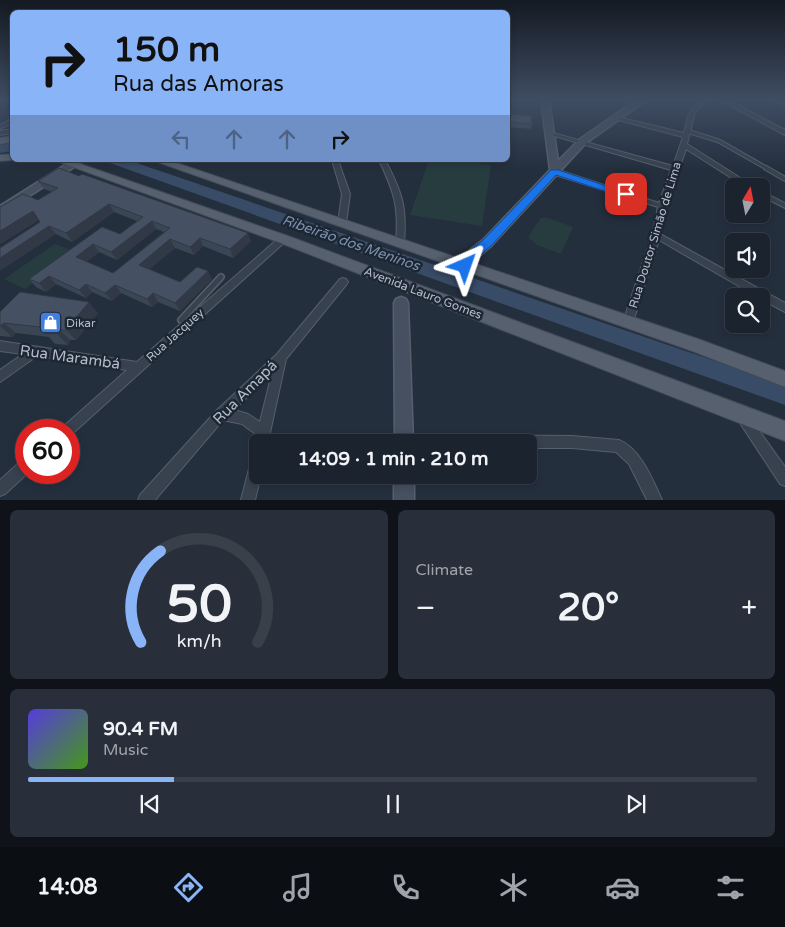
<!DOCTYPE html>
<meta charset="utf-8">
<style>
:root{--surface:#1b232e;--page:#282f3a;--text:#f1f3f6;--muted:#a0a4aa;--line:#39404a;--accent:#8ab4f8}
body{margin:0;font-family:"Varela Round",sans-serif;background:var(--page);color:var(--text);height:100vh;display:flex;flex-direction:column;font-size:19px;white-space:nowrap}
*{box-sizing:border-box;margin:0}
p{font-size:16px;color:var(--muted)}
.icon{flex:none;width:28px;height:28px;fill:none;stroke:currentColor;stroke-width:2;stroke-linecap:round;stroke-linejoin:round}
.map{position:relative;height:500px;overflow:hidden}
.side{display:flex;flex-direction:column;gap:10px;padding:10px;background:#0f1319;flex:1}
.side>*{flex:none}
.banner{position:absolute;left:10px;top:10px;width:500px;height:152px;border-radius:8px;box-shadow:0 2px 8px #0003,0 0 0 1px var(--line);background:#8ab4f8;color:#111;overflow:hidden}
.needle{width:32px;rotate:10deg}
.fabs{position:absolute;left:725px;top:178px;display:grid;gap:10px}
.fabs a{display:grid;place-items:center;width:45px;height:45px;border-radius:8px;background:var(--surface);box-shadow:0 2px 8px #0003,0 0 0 1px var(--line);font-size:25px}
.speed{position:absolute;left:15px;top:419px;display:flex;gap:10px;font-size:25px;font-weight:700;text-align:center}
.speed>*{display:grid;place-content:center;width:65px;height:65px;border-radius:50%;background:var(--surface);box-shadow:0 2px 8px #0003,0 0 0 1px var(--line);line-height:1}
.speed .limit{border:8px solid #d22;background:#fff;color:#111}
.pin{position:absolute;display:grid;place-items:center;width:42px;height:42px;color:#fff;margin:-21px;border-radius:10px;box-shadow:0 2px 8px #0006}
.me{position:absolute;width:55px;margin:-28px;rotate:43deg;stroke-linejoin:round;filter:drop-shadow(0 0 4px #0008)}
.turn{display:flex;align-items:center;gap:18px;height:105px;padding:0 20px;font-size:22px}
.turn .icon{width:65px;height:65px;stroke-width:2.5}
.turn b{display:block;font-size:35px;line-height:42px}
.lanes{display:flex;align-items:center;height:48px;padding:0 20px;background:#0003;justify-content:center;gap:25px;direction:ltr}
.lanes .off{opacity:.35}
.big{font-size:38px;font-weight:700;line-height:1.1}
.side .card{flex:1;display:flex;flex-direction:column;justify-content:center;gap:8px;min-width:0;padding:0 18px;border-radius:8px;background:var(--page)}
.side .dial{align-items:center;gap:0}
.dial svg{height:130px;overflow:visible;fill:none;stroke:var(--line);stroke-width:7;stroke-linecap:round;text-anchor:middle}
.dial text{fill:var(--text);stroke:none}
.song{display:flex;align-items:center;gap:15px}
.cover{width:60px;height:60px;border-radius:8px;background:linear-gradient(135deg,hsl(250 70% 55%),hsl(100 70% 35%))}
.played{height:5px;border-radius:2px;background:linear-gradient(90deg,var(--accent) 20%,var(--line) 20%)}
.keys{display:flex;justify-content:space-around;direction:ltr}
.heat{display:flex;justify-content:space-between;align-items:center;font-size:28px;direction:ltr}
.side .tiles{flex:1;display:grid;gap:10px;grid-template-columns:1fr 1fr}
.card:last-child{grid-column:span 2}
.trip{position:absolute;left:249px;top:434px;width:288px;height:50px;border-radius:8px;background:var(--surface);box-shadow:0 2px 8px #0003,0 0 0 1px var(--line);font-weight:700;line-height:50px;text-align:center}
.tab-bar{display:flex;height:80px;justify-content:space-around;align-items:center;background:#0b0e12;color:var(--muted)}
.tab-bar .icon{width:35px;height:35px}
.tab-bar .active{color:var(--accent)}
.tab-bar b{font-size:22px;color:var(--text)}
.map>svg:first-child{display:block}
</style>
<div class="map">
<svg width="785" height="500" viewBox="0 0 785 500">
<rect width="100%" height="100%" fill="#242f3e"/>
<!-- green -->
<path fill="#263c3f" d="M429 160H452L491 165 482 226 410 215Z
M541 218H548L573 227 561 254 537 245 528 237Z
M55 244 76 252 25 289 4 279Z"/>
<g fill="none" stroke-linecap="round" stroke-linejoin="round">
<!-- river -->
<path fill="#394c67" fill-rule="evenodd" d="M12 143V151L0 153V145Z
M109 160H128L785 385V405L110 163Z"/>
<defs>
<path id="lane-far2" d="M687 131 719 141 768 169"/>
<path id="lane-far1" d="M766 168 785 179"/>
<path id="lane" d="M181 320 221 277"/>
<path id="street" d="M705 99H713L702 105 695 112 687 144 753 186H744L686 149 666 206 660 234 785 303V312L761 299V296H756L659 240 633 322 632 325 628 326 624 325 623 322 652 235 658 207 552 174 551 172 555 170H558L659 203 671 170 548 134 553 133 673 166 683 137 611 118 614 116 684 133C688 117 688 108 705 99Z
M718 99H726L785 130V135Z
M771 99H779L785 103V107Z
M12 119V123L0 129V125Z
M12 129V133L0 135V131Z
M332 160H338L350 194 346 223 342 226 338 223 342 194Z
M379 160H385C402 192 407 206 404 242L400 245 396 242C399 206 394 192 379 160Z
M761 191 785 203V208L761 196Z
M283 236 287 239 286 241 72 434 69 436V430H62L64 426 127 370 37 356 0 382V370L23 354 0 351V341L137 362 280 237Z
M343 278 346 279 348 282 346 285 286 359 268 442H258V446L256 442 257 435 242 424 223 420 155 500H138L140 495 217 410 277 354 340 279ZM272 373 260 422 248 414 234 410Z
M744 413 748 415 785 467V486L780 484 740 423 738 419 740 415Z
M404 435 572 436 619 440C640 448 653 480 662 500H647L629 464 616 452 572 448H528V442H398L400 437Z
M258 455V475H261L255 500H241L251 461 253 456Z
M26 460V472H29L5 494 0 496V480L21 461Z"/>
<path id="secondary" d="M541 99H549L558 161 580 139 638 99H648L586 143 491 246 466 267H456L455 264 456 261 483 240 550 170Z
M73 160H85L0 215V206Z
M401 297 406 299 408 303 413 442H395L394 303 396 299Z
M394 475H414V500H394Z"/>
<path id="primary" d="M12 136V142L0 144V138Z
M12 154 13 160 0 161V155Z
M54 160H69L288 236 785 421V441L278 242Z
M152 160H168L698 339 785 371V387L692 351Z"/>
</defs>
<!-- lane-far2 casing -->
<use href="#lane-far2" stroke="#565f6c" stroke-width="5"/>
<!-- lane-far1 casing -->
<use href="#lane-far1" stroke="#565f6c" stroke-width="6"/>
<!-- lane casing -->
<use href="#lane" stroke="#565f6c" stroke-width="8"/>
<!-- street casing -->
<use href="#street" stroke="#565f6c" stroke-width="2"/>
<!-- secondary casing -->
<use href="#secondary" stroke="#565f6c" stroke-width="3"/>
<!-- primary casing -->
<use href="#primary" stroke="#414a57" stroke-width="2"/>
<!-- lane-far2 -->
<use href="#lane-far2" stroke="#38414e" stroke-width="3"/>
<!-- lane-far1 -->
<use href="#lane-far1" stroke="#38414e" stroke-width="4"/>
<!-- lane -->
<use href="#lane" stroke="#38414e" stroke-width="5"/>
<!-- street -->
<use href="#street" fill="#38414e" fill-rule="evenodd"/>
<!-- secondary -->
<use href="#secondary" fill="#465061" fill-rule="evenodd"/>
<!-- primary -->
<use href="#primary" fill="#56606e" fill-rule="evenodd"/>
</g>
<!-- wall -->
<path fill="#3b4654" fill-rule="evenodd" d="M512 114 532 124 531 129 508 127Z
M38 181 251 241 233 258 203 246 194 255 175 248 149 269 180 282 212 279 180 311 158 302 152 307 121 293 112 301 92 292 86 298 56 284 46 292 36 287 29 279 102 227 120 234 137 221 114 212 72 242 56 234 40 222 39 220 0 244V207L38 200 52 192 44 189ZM156 229 164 232 113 273 86 262 99 252 117 260Z
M0 312 98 313 76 340H70L68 345 55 344 49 337 16 333 12 337 0 336Z"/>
<!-- shaded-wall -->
<path fill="#303945" d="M109 204 114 212 72 242 66 233Z
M33 211 39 220 0 244V231Z
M152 221 156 229 117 260 111 252Z
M49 226 56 234 0 271V258Z
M248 233 251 241 233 258 230 249Z
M200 238 203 246 194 255 190 247Z
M170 239 175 248 144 274 139 265Z
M93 244 99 252 82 265 76 257Z
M208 271 212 279 180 311 175 303Z
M49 276 56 284 46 292 39 283Z
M86 284 92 292 86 298 79 290Z
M115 285 121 293 112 301 105 293Z
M153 293 158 302 152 307 147 299Z
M89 302 98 313 76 340 66 330Z
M4 323 16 333 12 337 0 326Z
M60 330 70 340 68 345 57 334Z"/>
<!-- building -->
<path fill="#455162" stroke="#303945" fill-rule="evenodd" d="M512 114 531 116 532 124 509 122Z
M59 168 79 176 82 174 248 233 230 249 200 238 190 247 170 239 139 265 180 282 197 267 208 271 175 303 153 293 147 299 115 285 105 293 86 284 79 290 49 276 39 283 29 279 102 227 120 234 143 217 109 204 66 233 49 226 0 258V248L40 222 33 211 0 231V207L23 194 38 200 58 188 38 181ZM152 221 170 228 113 273 76 257 93 244 111 252Z
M20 292 89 302 66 330H60L57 334 44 333 49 328 4 323 0 326V312Z"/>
<!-- sky -->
<linearGradient id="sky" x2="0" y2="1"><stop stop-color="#141a22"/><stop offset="0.59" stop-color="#3f4d63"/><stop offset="1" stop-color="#3f4d63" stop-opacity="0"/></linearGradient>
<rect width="785" height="169" fill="url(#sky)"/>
<!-- route -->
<path fill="#1a73e8" stroke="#114b97" d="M551 170H558L631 194 623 197 556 175 491 246 470 264 469 269 457 267V261L483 240Z"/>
<!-- icons -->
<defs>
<symbol id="shop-square" viewBox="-11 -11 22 22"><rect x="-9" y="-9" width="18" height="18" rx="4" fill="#3f7fe0" stroke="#1d2633"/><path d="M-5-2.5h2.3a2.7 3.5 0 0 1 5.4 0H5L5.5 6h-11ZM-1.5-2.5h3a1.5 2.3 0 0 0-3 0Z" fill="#fff"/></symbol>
</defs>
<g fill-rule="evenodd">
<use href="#shop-square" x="38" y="310" width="25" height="25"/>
</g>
<g text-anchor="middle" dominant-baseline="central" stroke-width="5" stroke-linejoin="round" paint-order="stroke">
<!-- street labels -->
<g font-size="12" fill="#b4bcc9" stroke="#1d2633">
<text transform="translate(655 235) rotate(-73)">Rua Doutor Simão de Lima</text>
<text transform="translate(423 293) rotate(21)">Avenida Lauro Gomes</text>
<text transform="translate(175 335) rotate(-42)">Rua Jacquey</text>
</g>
<!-- poi labels -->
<g font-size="12" fill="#b4bcc9" stroke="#1d2633" text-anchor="start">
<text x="66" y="323">Dikar</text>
</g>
<!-- water labels -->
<g font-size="14" font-style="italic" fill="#7c92b1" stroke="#1d2633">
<text transform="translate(351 243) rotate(19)">Ribeirão dos Meninos</text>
</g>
<!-- near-street labels -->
<g font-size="15" fill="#b4bcc9" stroke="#1d2633">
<text transform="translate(70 357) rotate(8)">Rua Marambá</text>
<text transform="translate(245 392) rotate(-45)">Rua Amapá</text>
</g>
</g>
</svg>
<div class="fabs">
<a><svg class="needle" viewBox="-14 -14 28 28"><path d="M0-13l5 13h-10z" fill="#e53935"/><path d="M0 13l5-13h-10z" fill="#a0a4aa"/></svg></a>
<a><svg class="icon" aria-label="sound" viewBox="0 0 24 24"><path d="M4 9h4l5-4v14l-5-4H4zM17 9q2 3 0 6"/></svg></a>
<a><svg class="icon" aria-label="search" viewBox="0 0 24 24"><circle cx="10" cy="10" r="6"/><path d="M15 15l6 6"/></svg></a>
</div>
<div class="speed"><div class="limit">60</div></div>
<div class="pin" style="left:626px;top:194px;background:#d93025"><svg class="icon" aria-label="arrive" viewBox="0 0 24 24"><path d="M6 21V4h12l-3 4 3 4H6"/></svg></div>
<svg class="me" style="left:465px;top:266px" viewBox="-20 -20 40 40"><path d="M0-17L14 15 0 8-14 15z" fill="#1a73e8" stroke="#fff" stroke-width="4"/></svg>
<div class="trip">14:09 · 1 min · 210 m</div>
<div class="banner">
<div class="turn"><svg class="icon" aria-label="right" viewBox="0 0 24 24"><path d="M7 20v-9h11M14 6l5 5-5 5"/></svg><div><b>150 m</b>Rua das Amoras</div></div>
<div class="lanes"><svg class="icon off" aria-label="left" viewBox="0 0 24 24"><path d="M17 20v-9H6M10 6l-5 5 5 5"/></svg><svg class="icon off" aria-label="ahead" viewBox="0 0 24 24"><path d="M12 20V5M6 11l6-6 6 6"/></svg><svg class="icon off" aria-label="ahead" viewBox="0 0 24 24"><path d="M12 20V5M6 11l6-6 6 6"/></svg><svg class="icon" aria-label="right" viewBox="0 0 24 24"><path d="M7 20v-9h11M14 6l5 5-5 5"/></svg></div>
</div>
</div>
<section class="side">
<div class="tiles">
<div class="card dial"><svg viewBox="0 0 100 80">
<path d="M14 69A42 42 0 1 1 86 69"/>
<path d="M14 69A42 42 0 0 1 26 13" stroke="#8ab4f8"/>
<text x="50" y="56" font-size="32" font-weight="700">50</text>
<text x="50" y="72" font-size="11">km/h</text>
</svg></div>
<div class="card"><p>Climate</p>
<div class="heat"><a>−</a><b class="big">20°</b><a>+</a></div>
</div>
<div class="card">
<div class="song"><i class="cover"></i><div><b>90.4 FM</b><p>Music</p></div></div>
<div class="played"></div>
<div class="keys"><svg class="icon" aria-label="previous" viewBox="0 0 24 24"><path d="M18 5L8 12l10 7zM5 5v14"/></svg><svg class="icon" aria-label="pause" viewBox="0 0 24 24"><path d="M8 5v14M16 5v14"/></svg><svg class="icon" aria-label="next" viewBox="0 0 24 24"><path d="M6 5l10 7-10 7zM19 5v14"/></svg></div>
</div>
</div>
</section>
<nav class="tab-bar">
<b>14:08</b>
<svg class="icon active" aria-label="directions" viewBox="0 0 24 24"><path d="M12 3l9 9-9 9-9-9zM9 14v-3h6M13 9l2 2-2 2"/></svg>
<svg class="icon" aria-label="music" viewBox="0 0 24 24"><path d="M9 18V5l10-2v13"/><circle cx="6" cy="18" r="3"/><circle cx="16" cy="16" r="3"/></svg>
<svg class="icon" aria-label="phone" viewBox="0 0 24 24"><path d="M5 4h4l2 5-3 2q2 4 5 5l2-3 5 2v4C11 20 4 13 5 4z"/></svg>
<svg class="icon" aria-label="climate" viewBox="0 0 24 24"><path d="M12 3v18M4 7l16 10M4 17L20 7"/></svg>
<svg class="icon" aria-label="car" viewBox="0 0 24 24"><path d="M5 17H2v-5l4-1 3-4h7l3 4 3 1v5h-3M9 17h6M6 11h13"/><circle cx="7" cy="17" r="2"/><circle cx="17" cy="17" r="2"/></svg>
<svg class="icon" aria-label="filters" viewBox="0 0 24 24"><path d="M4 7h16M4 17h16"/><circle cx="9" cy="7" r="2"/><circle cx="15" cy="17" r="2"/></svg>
</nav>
